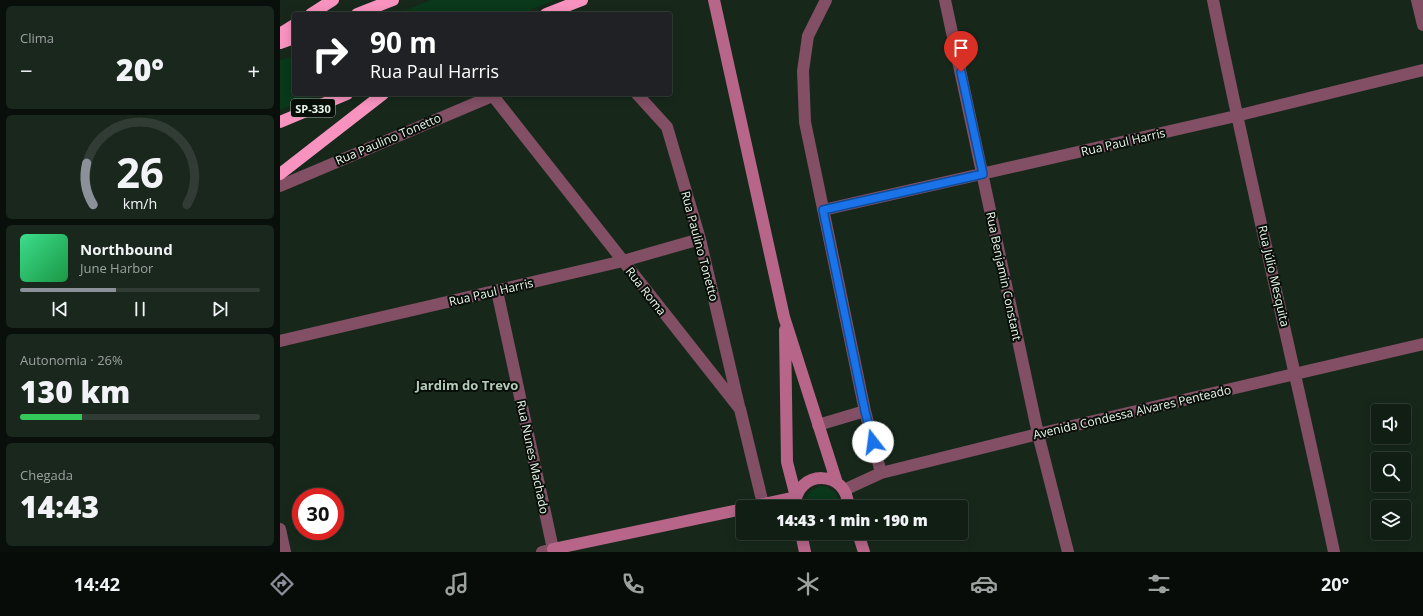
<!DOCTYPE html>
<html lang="pt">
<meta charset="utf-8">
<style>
:root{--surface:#111e14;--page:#1a271d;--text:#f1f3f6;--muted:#9ca2a0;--line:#303c34;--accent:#8c9099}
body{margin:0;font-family:"Open Sans",sans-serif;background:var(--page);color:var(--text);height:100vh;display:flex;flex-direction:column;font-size:15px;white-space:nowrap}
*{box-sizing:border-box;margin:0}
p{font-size:13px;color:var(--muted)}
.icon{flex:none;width:22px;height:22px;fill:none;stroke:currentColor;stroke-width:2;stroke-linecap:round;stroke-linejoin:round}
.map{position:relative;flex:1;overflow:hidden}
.details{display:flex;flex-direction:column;gap:6px;padding:6px;background:#09100b;width:280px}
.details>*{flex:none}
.hud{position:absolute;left:12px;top:12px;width:380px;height:84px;border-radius:4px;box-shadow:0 2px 10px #0003,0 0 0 1px var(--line);background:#202124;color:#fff;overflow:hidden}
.buttons{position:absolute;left:1091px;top:404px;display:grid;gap:8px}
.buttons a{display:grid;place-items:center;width:40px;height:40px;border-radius:4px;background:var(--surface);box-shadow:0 2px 10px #0003,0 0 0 1px var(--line);font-size:20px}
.speed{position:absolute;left:12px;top:488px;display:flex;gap:8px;font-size:20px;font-weight:700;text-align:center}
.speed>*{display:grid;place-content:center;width:52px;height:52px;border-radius:50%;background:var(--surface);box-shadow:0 2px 10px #0003,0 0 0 1px var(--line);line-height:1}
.speed .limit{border:6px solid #d22;background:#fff;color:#111}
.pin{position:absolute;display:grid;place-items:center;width:34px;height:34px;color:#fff;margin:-41px -17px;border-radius:50% 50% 50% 0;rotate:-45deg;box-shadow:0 0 4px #0007}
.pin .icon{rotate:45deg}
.me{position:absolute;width:44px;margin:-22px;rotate:345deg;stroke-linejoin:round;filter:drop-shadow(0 0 3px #0008)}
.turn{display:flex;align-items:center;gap:14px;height:84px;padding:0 12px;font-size:18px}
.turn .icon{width:52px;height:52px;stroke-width:2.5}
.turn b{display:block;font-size:28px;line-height:34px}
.big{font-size:30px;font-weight:800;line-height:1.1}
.details .tile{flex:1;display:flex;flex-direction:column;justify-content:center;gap:6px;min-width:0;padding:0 14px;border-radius:6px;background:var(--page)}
.details .dial{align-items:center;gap:0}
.dial svg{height:104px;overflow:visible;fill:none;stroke:var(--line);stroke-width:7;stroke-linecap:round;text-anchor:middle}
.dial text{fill:var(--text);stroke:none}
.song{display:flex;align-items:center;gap:12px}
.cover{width:48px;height:48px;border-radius:6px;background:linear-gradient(135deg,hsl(150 70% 55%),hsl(140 70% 35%))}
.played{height:4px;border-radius:2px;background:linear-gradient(90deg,var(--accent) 40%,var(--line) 40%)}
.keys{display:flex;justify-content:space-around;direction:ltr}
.heat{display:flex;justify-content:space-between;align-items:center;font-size:22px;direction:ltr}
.charge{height:6px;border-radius:3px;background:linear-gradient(90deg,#34c759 26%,var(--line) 0)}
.trip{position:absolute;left:456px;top:500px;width:232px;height:40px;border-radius:4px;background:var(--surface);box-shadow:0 2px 10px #0003,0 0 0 1px var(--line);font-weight:800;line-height:40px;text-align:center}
.tabs{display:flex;height:64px;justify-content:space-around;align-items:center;background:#070c08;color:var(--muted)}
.tabs .icon{width:28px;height:28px}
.tabs .on{color:var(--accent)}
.tabs b{font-size:18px;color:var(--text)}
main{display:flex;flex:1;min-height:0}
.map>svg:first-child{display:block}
</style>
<main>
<section class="details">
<div class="tile"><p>Clima</p>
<div class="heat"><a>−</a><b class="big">20°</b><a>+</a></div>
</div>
<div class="tile dial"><svg viewBox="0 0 100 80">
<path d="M14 69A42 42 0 1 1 86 69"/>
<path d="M14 69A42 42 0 0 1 9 37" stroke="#8c9099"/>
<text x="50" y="56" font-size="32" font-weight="700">26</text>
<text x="50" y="72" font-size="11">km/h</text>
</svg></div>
<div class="tile">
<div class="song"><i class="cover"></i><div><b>Northbound</b><p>June Harbor</p></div></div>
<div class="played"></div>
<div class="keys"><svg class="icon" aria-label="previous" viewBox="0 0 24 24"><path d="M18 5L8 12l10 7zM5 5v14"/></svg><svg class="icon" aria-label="pause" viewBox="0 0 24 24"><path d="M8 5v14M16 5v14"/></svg><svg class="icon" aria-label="next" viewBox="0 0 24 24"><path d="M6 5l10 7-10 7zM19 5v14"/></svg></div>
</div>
<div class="tile"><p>Autonomia · 26%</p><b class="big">130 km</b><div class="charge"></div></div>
<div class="tile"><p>Chegada</p><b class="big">14:43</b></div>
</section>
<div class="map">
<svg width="1143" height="552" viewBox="0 0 1143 552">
<rect width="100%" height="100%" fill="#17281b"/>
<!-- green -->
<path fill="#09381b" d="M151 0H275L240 14H116Z
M14 55V94H40L0 110V61Z
M542 486 547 487 556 493 559 507H526C525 495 531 489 542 486Z"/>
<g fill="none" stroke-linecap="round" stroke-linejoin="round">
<!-- street -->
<path stroke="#824f65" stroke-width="12" d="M665 0 758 434 788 552
M933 0C970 185 1015 368 1054 552
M1137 0 1143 25
M357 94 387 127 420 239 459 406
M213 96 460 409 483 504
M0 186 217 94
M543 210 956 116 1143 70
M217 291 273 549 262 552
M0 341 343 261 420 239
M585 411 601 473
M538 425 585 411 525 122 523 71 528 36 546 0
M564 490 601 473 758 434 1143 344
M0 529 5 552"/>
<!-- secondary -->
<path stroke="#b7668a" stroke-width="12" d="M434 0 504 317 557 483
M470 507 516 497 507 462 505 330
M515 507C515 468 569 469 568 507
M521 533 525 552
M578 533 584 552
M274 552 273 549 463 509"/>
<!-- highway -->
<path stroke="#f892bf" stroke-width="12" d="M31 14 53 0
M77 14 113 0
M266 14 302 0
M0 34 14 25
M0 43 14 38
M0 122 67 94
M0 174 103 94"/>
</g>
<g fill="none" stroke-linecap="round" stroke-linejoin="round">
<defs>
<path id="route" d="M593 442 585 411 543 210 703 174 681 72"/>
</defs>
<!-- route casing -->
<use href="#route" stroke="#114b97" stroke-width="10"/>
<!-- route -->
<use href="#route" stroke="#1a73e8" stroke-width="7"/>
</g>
<g text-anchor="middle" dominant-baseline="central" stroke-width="4" stroke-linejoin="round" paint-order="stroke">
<!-- shield labels -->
<rect fill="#080f09" stroke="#a6b1a8" stroke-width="1" x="11" y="99" width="44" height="18" rx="3"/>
<g font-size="11" font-weight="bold" fill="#eaf6ec">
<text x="33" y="108">SP-330</text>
</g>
<!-- street labels -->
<g font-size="12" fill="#eaf6ec" stroke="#080f09">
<text transform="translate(108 139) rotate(-23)">Rua Paulino Tonetto</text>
<text transform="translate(843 142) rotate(-13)">Rua Paul Harris</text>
<text transform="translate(420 246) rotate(75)">Rua Paulino Tonetto</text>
<text transform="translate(724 276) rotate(78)">Rua Benjamin Constant</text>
<text transform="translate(994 276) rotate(77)">Rua Júlio Mesquita</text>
<text transform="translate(366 291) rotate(52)">Rua Roma</text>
<text transform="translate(211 292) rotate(-13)">Rua Paul Harris</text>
<text transform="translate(852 412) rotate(-13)">Avenida Condessa Alvares Penteado</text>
<text transform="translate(253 457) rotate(78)">Rua Nunes Machado</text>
</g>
<!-- neighbourhood labels -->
<g font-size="13" font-weight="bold" fill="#b5cbb9" stroke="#080f09">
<text x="187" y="385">Jardim do Trevo</text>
</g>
</g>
</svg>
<div class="buttons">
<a><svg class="icon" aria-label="sound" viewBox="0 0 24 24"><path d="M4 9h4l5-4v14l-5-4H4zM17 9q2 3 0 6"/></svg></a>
<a><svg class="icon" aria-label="search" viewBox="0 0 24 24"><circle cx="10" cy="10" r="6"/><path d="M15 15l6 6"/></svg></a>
<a><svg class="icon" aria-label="layers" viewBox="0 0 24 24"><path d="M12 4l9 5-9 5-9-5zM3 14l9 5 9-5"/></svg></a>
</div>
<div class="speed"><div class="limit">30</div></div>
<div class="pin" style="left:681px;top:72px;background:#d93025"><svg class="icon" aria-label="arrive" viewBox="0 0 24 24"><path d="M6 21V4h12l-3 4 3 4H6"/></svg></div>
<svg class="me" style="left:593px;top:442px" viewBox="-20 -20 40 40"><circle r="19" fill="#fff"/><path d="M0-13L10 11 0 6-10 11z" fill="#1a73e8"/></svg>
<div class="trip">14:43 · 1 min · 190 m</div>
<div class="hud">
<div class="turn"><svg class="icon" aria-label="right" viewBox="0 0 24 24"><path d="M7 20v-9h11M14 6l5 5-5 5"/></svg><div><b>90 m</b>Rua Paul Harris</div></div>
</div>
</div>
</main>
<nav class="tabs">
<b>14:42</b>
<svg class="icon on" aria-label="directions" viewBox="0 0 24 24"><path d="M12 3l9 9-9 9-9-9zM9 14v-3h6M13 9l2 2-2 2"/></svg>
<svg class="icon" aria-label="music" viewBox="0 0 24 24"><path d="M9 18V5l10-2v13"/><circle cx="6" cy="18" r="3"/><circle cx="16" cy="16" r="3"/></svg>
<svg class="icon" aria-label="phone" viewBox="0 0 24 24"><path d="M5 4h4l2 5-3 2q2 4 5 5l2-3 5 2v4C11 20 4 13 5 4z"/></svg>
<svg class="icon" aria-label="climate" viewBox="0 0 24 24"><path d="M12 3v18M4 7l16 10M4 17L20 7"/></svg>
<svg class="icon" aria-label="car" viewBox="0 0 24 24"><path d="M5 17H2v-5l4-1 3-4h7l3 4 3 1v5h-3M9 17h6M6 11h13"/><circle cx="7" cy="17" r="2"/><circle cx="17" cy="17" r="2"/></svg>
<svg class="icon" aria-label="filters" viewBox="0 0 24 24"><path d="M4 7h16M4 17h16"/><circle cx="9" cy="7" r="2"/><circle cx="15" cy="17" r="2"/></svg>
<b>20°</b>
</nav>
